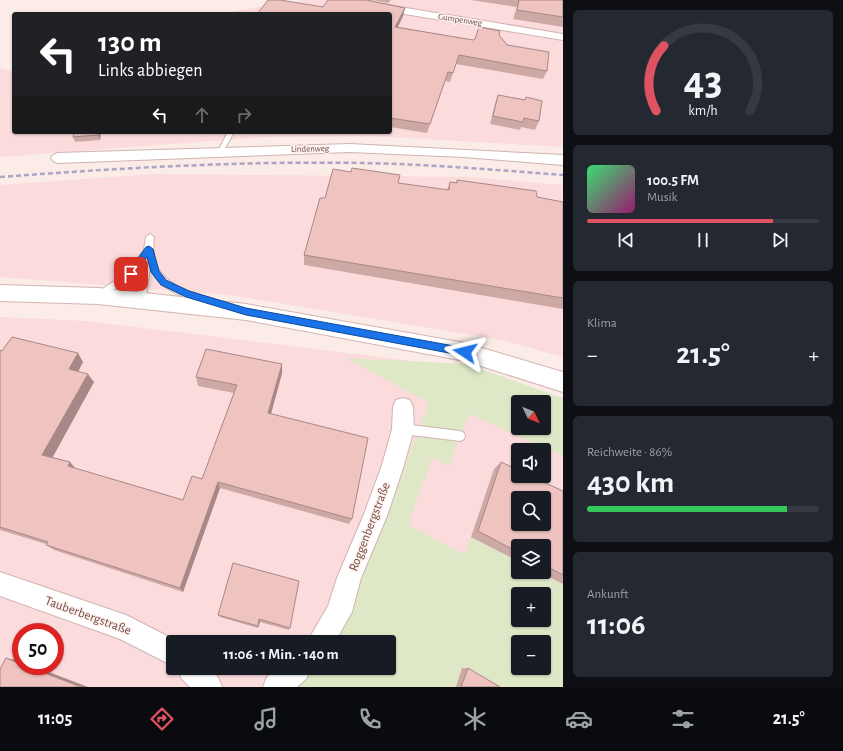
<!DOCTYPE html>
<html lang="de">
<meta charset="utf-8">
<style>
:root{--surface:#171b24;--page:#242831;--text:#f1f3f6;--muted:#9ea1a6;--line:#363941;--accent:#df5262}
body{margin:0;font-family:"Alegreya Sans",sans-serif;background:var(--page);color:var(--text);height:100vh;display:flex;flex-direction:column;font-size:15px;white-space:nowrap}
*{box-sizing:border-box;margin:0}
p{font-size:13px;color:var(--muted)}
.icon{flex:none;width:22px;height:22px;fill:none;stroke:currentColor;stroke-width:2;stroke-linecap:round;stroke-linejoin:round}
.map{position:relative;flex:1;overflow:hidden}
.sheet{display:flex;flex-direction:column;gap:10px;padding:10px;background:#0d0f14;width:280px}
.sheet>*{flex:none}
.hud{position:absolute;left:12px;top:12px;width:380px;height:122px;border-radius:4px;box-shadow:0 1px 3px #0004;background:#202124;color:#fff;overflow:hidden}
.needle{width:26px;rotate:133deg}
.tools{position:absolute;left:511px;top:395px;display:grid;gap:8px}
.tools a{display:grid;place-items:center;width:40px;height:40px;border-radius:4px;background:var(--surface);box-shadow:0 1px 3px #0004;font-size:20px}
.speed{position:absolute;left:12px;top:623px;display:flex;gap:8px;font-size:20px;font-weight:700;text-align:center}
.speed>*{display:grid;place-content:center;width:52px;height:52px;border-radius:50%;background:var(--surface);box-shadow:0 1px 3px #0004;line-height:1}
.speed .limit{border:6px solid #d22;background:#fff;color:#111}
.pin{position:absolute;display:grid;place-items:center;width:34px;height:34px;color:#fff;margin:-17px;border-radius:8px;box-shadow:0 2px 6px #0006}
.me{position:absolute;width:44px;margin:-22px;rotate:280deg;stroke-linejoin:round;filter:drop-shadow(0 0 3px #0008)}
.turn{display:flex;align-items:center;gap:14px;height:84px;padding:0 20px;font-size:18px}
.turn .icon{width:52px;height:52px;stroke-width:2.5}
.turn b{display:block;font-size:28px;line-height:34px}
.lanes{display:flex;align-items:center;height:38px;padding:0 20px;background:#0003;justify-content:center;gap:20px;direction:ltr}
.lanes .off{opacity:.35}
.big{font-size:30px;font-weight:700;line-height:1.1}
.sheet .card{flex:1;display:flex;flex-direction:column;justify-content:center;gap:6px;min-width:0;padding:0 14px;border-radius:6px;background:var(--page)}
.sheet .dial{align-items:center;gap:0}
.dial svg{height:104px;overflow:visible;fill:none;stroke:var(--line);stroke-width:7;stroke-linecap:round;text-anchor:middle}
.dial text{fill:var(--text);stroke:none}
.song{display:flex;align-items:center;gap:12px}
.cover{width:48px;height:48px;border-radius:6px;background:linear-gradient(135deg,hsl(140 70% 55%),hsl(320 70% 35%))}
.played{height:4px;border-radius:2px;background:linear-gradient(90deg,var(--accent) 80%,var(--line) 80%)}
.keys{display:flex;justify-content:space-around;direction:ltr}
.heat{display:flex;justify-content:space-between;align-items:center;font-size:22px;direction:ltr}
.charge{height:6px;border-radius:3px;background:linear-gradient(90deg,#34c759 86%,var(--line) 0)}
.trip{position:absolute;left:166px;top:635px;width:230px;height:40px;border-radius:4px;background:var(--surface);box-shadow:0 1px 3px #0004;font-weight:700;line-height:40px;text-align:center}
.tab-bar{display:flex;height:64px;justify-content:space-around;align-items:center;background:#090b0e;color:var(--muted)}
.tab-bar .icon{width:28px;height:28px}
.tab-bar .selected{color:var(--accent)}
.tab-bar b{font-size:18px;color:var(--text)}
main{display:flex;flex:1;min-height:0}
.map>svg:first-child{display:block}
</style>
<main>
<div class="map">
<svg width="563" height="687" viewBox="0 0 563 687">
<rect width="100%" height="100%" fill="#fbece7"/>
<!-- commercial -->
<path fill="#fbdbdc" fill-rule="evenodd" d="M304 0H563V147L373 136 266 137 0 157V68L14 72V132H390V14H232L234 11Z
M155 174 468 177 563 185V357L502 340 231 295 0 277V185Z
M0 317 86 321 421 362 527 402H518V428H544L563 416V687H0ZM518 450H544V476H518ZM518 498H544V524H518ZM518 546H544V572H518ZM518 594H544V620H518ZM21 632H55V666H21ZM173 642H389V668H173ZM518 642H544V668H518Z"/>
<!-- green -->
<path fill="#dfe8c6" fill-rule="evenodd" d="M346 358 467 364 563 398V456L469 414 449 466 432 458 408 525 465 555 494 469 563 502V687H293L311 668H389V642H331L344 621 361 582 429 403ZM518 402H544V428H518ZM518 498H544V524H518ZM518 546H544V572H518ZM518 594H544V620H518ZM518 642H544V668H518Z"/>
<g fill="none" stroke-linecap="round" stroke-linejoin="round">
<defs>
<path id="service" d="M228 132H234L223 152H219L218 151Z
M150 234 154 237C148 284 184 289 219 301L220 303 219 305C214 307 209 304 204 303 183 297 158 290 150 268L145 300 141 303 138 302 137 300 142 265 134 276 101 298H95L94 296 95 294 128 272 144 250 146 237Z
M403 424 460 431 464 433 465 436 464 439 460 441 403 434 399 432 398 429 399 426Z"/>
<path id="minor" d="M352 0H367L376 3 563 34V40L374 9 353 2Z
M350 144 563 155V165L464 157 350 152 58 163 53 161 51 158 53 155 58 153Z
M403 398 410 400 413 407 414 429 404 465 387 516 361 578 352 612 335 642H307L328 606 337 578 364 514 382 465 392 429 393 407 396 400Z
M0 572 126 615 179 642H173V666L120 639 0 596Z
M178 668H209L218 677 222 687H190L181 678Z
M277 668H310L307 678 297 687H263L267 677Z"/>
<path id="secondary" d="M0 285 98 288 246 304 465 343 563 372V392L465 361 246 320 98 304 0 301Z"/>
</defs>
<!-- service casing -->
<use href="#service" stroke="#cfb4b0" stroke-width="2"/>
<!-- minor casing -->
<use href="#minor" stroke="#cfb4b0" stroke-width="2"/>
<!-- secondary casing -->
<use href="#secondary" stroke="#d4b4b0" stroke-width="2"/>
<!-- service -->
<use href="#service" fill="#fff" fill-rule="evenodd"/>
<!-- minor -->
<use href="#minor" fill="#fff" fill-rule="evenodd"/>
<!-- secondary -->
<use href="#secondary" fill="#fff" fill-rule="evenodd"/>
<!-- rail -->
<path stroke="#aca5c5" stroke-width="2.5" stroke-dasharray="5 3" stroke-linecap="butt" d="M0 177C120 168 240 161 360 163 428 164 496 170 563 175"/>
</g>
<!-- wall -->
<path fill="#cea8a5" d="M372 0H391L388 3Z
M471 0H563V27L513 19 517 7Z
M323 7 405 8 403 16 398 27 473 40 499 35 507 45 547 71 543 79 456 64 450 82 445 81 427 133 390 127V14H258V13Z
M498 95 525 100 526 97 539 121 535 130 521 127 520 130 490 124 495 104Z
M101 132 100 140 75 142 73 137Z
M457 180 537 197 563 202V309L304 265V255L325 198 447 190 450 182 456 183Z
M0 350 83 362 78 371 94 382 52 457 70 462 75 469 183 500 202 479 234 393 198 386 196 377 282 364V373L271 414 352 519 349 524 220 488 183 592 54 550 46 545V544L0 530Z
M501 462 563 491V584L539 572H544V546H518V561L471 537 494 469Z
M299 581 289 630 260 622 258 628 220 617 218 615Z
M462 668H468L500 687H456Z"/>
<!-- shaded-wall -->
<path fill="#a78886" d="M405 8 403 16 394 35 395 27Z
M99 132H101L100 140 98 135Z
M78 353 83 362 75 378 69 369Z
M282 364V373L269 421 268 413Z
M88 374 94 382 50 462 42 455Z
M70 462 76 469 68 466Z
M218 482 220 488 183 592 180 588Z
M259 619 260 622 258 628V626Z
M6 658 16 660 21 662V664Z
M26 666H33L88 687H81Z"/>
<!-- building -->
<path fill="#efc3c0" stroke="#a78886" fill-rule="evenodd" d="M268 0H280L323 7 328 0H366L371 1 405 8 395 27 473 40 475 39 479 27 500 31 499 35 507 45 549 52 547 71 459 55 453 73 448 72 430 124 390 118V14H263L258 13Z
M519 0H563V17L517 10Z
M498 95 525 100 526 97 542 101 539 121 524 118 523 122 493 116Z
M74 132H99L98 135 73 137Z
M352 168 400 175 398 183 449 190 450 182 457 183V180L536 191 537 197 563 202V298L304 255 320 198H325L333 169 351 172Z
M12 337 78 353 69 369 88 374 42 455 70 462 68 466 183 500 192 476 202 479 237 385 196 377 206 349 282 364 268 413 368 438 352 519 218 482 180 588 46 545 48 542 0 527V350L2 351Z
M501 462 518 470V476H530L563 491V575L544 565V546H518V552L478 531ZM518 498H544V524H518Z
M233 563 299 581 290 628 259 619 258 626 218 615Z
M6 658 21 664V666H26L81 687H0V669Z
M468 668 500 687H461Z"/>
<!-- route -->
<path fill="#1a73e8" stroke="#114b97" d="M149 246 153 249 159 271 166 280 189 291 246 308 465 348 470 352 465 356 246 315 186 297 161 285 151 272 147 257 134 276H128V272L146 247Z"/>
<g text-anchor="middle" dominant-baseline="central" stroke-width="3" stroke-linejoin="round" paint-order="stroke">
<!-- far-street labels -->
<g font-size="9" fill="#744d4c" stroke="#fef2ed">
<text transform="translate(460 20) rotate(9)">Gumpenweg</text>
<text transform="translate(310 149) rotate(-1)">Lindenweg</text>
</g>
<!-- near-street labels -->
<g font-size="13" fill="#744d4c" stroke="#fef2ed">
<text transform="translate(370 527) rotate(-69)">Roggenbergstraße</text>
<text transform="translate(88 616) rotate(20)">Tauberbergstraße</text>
</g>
</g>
</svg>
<div class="tools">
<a><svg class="needle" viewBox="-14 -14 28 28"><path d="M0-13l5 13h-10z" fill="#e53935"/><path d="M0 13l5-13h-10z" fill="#9ea1a6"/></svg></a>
<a><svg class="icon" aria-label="sound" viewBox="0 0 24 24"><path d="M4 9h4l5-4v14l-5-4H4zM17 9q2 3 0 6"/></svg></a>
<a><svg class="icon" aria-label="search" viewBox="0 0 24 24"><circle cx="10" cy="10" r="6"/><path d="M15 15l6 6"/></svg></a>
<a><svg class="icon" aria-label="layers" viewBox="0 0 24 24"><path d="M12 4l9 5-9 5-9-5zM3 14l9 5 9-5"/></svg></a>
<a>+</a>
<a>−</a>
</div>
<div class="speed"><div class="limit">50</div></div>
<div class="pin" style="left:131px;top:274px;background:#d93025"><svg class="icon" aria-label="arrive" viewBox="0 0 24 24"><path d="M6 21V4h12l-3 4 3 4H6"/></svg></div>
<svg class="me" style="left:465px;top:352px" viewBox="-20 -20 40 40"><path d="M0-17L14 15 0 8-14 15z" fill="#1a73e8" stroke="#fff" stroke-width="4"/></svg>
<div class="trip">11:06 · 1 Min. · 140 m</div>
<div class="hud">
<div class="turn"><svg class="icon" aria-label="left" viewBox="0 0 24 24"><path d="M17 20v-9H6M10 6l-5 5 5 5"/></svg><div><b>130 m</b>Links abbiegen</div></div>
<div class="lanes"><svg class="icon" aria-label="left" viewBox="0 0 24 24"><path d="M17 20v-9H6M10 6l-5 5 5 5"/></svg><svg class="icon off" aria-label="ahead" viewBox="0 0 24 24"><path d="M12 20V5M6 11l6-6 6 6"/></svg><svg class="icon off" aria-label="right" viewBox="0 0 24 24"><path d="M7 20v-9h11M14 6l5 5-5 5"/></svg></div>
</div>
</div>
<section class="sheet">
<div class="card dial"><svg viewBox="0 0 100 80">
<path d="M14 69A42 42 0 1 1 86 69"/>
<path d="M14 69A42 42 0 0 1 20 19" stroke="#df5262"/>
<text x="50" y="56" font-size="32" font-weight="700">43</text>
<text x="50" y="72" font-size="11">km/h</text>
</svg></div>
<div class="card">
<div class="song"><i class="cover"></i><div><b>100.5 FM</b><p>Musik</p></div></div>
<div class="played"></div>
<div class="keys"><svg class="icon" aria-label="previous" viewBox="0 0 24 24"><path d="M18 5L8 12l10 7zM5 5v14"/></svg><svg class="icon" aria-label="pause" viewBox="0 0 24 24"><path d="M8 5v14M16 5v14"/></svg><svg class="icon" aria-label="next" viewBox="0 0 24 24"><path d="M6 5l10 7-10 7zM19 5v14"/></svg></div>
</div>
<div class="card"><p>Klima</p>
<div class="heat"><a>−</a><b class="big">21.5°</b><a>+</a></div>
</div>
<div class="card"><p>Reichweite · 86%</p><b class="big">430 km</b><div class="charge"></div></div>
<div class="card"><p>Ankunft</p><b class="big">11:06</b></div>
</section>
</main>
<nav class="tab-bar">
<b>11:05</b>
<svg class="icon selected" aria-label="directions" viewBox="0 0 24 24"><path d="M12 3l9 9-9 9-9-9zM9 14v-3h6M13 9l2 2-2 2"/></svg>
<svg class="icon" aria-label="music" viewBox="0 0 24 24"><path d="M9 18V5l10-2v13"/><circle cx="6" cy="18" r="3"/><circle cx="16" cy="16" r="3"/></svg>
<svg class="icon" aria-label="phone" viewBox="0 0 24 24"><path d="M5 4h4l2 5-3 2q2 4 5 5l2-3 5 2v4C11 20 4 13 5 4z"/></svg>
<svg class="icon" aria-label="climate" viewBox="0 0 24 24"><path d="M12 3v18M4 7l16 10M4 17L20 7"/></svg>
<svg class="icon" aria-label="car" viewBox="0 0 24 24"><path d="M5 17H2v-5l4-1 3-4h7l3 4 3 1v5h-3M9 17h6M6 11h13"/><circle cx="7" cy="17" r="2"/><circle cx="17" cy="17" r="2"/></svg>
<svg class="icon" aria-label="filters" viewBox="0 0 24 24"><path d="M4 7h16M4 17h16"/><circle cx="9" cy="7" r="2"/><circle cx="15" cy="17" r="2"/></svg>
<b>21.5°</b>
</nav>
